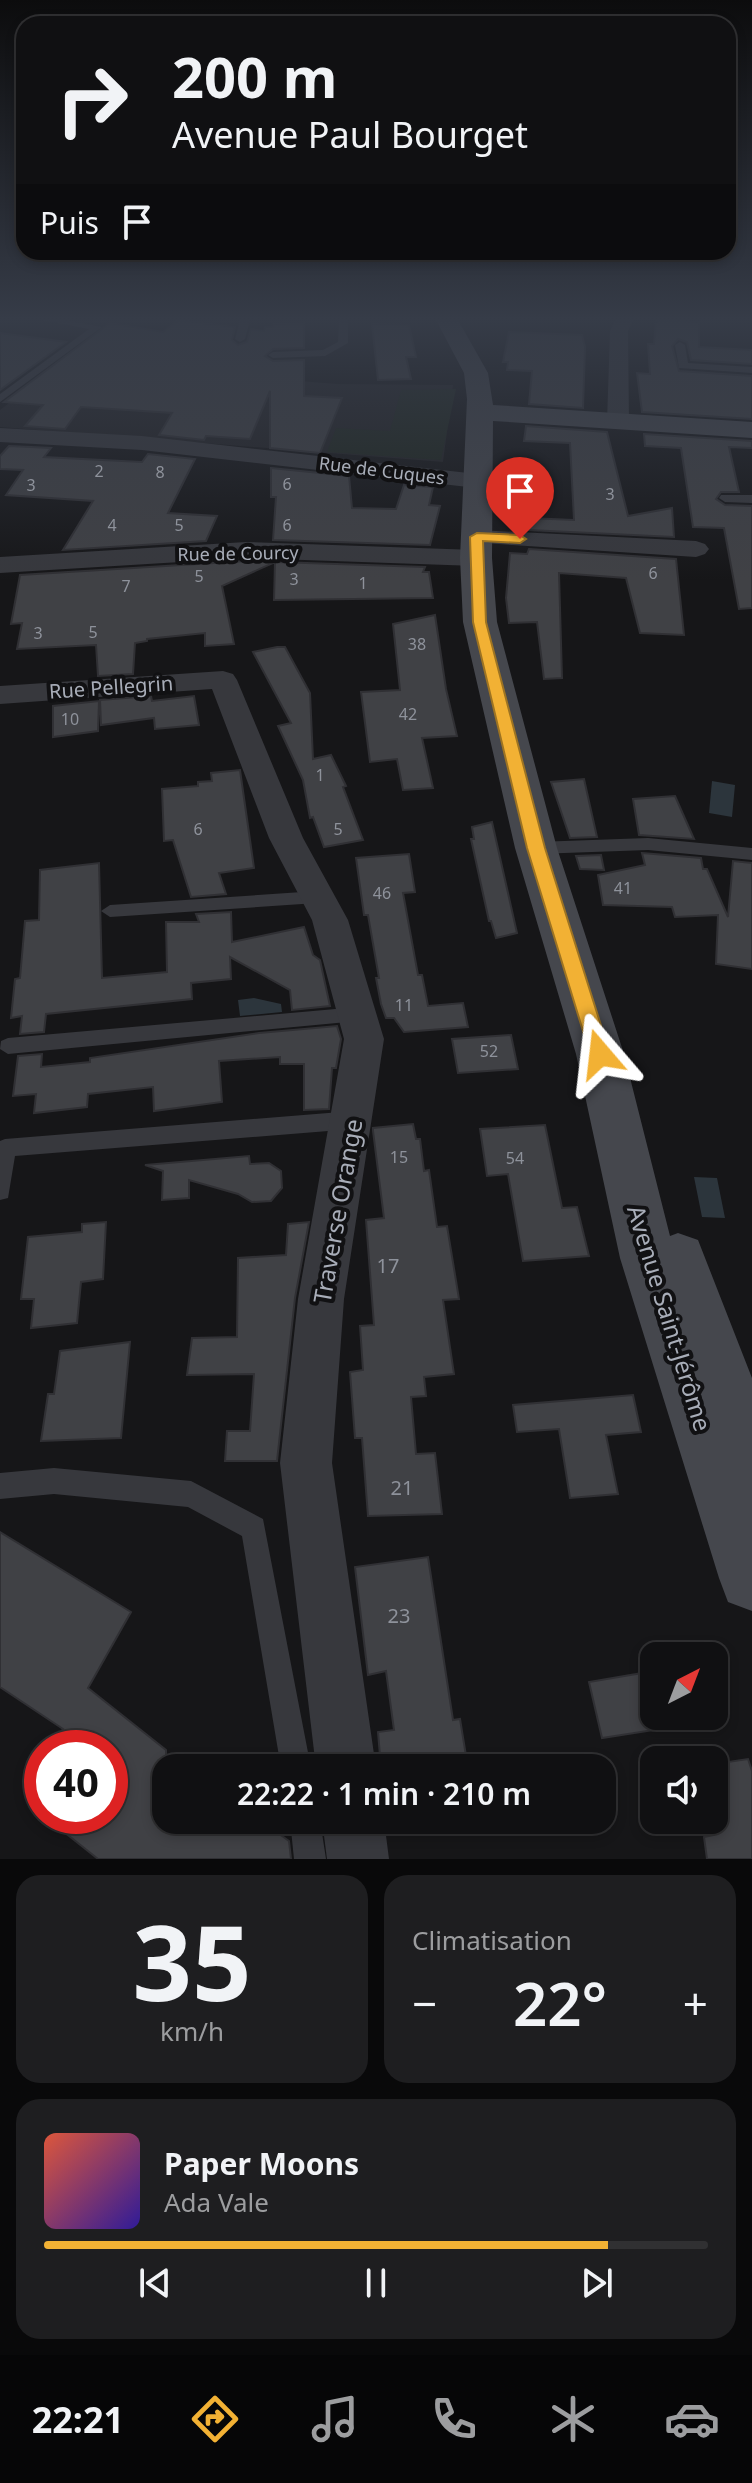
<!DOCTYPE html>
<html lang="fr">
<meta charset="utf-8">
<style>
:root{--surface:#101012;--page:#1e1e20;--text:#f1f3f6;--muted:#9c9d9f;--line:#303032;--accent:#f2b134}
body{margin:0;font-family:"Noto Sans",sans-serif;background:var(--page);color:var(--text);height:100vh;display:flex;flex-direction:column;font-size:30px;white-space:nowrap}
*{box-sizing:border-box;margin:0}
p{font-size:26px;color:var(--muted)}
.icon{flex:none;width:44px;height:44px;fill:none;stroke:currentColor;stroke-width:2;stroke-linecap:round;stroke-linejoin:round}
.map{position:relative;height:1859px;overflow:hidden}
.details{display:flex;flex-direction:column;gap:16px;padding:16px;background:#09090a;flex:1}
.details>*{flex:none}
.banner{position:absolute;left:16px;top:16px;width:720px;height:244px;border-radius:24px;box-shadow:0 4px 12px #0003,0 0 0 2px var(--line);background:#101012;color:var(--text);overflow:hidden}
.needle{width:52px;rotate:42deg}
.controls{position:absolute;left:640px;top:1642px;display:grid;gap:16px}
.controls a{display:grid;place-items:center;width:88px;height:88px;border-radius:16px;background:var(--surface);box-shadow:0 4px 12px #0003,0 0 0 2px var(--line);font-size:40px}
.speed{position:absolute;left:24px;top:1730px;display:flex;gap:16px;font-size:40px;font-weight:700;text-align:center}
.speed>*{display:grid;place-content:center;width:104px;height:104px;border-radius:50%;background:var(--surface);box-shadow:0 4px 12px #0003,0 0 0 2px var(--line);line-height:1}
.speed .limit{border:12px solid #d22;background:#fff;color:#111}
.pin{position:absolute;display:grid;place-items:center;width:68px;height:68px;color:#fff;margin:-82px -34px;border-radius:50% 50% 50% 0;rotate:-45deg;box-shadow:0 0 8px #0007}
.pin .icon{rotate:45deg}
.me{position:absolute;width:88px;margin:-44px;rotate:343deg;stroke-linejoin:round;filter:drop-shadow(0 0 6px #0008)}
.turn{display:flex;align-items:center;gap:28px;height:168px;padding:0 24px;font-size:36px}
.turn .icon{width:104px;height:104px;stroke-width:2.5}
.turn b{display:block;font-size:56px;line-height:68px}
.then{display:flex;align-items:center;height:76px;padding:0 24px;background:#0003;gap:16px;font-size:30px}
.big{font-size:60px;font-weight:600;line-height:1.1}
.details .card{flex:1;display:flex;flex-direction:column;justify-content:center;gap:12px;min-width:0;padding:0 28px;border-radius:24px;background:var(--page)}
.details .dial{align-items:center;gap:0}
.dial b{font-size:104px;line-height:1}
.song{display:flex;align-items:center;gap:24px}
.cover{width:96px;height:96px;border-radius:12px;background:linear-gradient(135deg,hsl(10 70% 55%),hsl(250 70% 35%))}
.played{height:8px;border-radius:4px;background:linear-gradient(90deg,var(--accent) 85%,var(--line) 85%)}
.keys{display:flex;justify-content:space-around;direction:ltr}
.heat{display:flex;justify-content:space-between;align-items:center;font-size:44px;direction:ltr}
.details .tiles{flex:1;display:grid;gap:16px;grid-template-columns:1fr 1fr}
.card:last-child{grid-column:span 2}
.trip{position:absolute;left:152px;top:1754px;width:464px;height:80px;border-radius:24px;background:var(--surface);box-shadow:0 4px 12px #0003,0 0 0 2px var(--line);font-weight:600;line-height:80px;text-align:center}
.dock{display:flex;height:128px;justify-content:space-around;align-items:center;background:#060607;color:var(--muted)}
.dock .icon{width:56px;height:56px}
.dock .active{color:var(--accent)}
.dock b{font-size:36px;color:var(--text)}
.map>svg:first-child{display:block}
</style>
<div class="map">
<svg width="752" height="1859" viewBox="0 0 752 1859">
<rect width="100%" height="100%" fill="#161618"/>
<!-- built -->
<path fill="#222225" d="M62 362 337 384 453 385 443 462 0 427V410Z"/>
<!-- green -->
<path fill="#1e261f" d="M456 389 441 460 327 452 336 428 390 431 401 390Z"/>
<!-- water -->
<path fill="#2c353c" d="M712 781 735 785 732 817 709 813Z
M254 998 281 1004 282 1012 240 1016 238 1000Z
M694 1177 717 1178 725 1218 702 1217Z"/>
<!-- building -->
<path fill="#404145" stroke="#303034" stroke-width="2" d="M178 320 235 327 232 340 238 345 247 342 251 329 264 331 265 327H273L274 324 304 323V348L273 349 265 356 273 361 304 360V396L342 398 320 453 270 448V391L250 439 206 436 204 440 159 435 172 413 81 407 65 429 25 426 43 405 4 402 110 323 163 332Z
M656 320 699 322V347L752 350V364L691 360 687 342 678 339 672 346 679 371 752 376V419L642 412 637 373 650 374 648 344H654Z
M372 324 409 325 416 357H406L411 379 378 380Z
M509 332 582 335 585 347 583 408 529 404 532 371 507 370 508 362H503Z
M0 333 66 342 0 390Z
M526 426 607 432 628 516 672 508 674 537 529 530V518L574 520 570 443 524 441Z
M644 434 752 441V448L729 447 739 492H721L716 499 725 505 752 506V608L739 609 724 528 693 527 681 448 645 446Z
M9 446 51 448 44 457 142 462 148 454 195 459 168 513 217 516 206 541 63 550 93 501 6 495 23 470 0 469V456Z
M271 468 349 476 352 508 396 509 404 485 433 487 429 505 440 506 430 545 273 540 276 497H271Z
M529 549 676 559 684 635 640 633 626 578 559 573 562 678 544 679 537 622 509 623 506 598 510 553 527 554Z
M246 561 425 567 423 572H429L433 598 274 600 275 562 222 586 234 644 205 646V633L147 639V641L135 643 133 674 98 676 96 645 17 649 22 623 11 624 20 575Z
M435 615 446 689 457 736 422 738 433 788 403 790 397 759 370 762 361 692 400 690 393 624Z
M277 647H285L310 693 313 759 331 755 346 786 343 787 363 840 324 847 313 817 310 818 303 780 278 726 291 723 253 652Z
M151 696 152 701 194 696 199 725 155 729 154 718 101 725 100 700Z
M99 701 98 731 53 737V706Z
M240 770 254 868 219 873 226 894 191 897 173 840 164 841 162 789 198 786V782L212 781 211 773Z
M584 779 597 837 570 838 551 782Z
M675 796 694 839 639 835 633 799Z
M492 822 517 933 496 938 491 921H489L471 839H474L472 827Z
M642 853 701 858 703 869H707L728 917 733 861 752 863V969L716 964 718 915 675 917 672 907 603 905 598 875 645 865Z
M409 854 415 892 403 893 418 975H422L428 1006 463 1003 468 1027 404 1032 394 1018H386L381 1004 376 978H379L368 915H364L356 858Z
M601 855 604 870 580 869 576 856Z
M99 863 102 978 167 972 166 922H199L196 914 231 912 232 942 304 927 313 955 320 960 330 1006 292 1010 290 990 230 957 231 979 191 983 192 999 46 1014 44 1032 20 1034 22 1016 11 1018 15 979 20 978 25 921 39 920 40 870Z
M337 1026 341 1039 336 1068H332L329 1109 304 1110V1064H280V1057L219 1061 222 1102 154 1111 153 1087 88 1094 87 1107 34 1113 36 1094 13 1096 18 1056 42 1054 41 1067 90 1062V1058L259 1033Z
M511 1035 518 1069 458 1073 452 1039Z
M413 1124 416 1139H420L424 1171 429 1170 437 1227 447 1226 459 1299 443 1300 454 1374 424 1377 426 1396 411 1397 416 1454 435 1453 442 1514 368 1516 362 1438H355L350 1372 363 1370 360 1326 374 1325 366 1220 384 1218 373 1131V1128Z
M545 1125 562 1208 577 1207 589 1256 523 1261 508 1174 487 1176 480 1129Z
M249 1156 250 1164 269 1163 281 1171 282 1188 271 1201 252 1202 238 1194 189 1180V1198L162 1200 163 1171 145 1165Z
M106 1222 103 1279 81 1282 77 1323 31 1328 34 1299H21L28 1237 82 1232V1224Z
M309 1222 295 1298 277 1461H225L227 1431H250L254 1374 187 1375 192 1338 237 1337 238 1258 286 1255 288 1224Z
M130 1342 121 1438 41 1441 48 1394H54L60 1351Z
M633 1395 641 1432 606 1435 618 1494 570 1498 559 1429 517 1432 513 1405Z
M0 1532 131 1612 88 1688 166 1750V1820H260L289 1841 291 1859H98L44 1816H110V1748H51L63 1729 0 1687Z
M428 1557 453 1720 460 1719 468 1768H381L378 1732 394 1730 386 1671 368 1675 355 1567Z
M654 1671V1730L602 1738 589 1682Z
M748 1759 752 1771V1859H707L704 1837 714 1835V1764Z"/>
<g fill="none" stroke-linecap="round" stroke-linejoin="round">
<!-- lane -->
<path fill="#37383d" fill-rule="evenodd" d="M42 320H65L102 327 0 402V394L89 329Z
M240 320H250L245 339 240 342 235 339Z
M339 320H348V343L325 356 273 358 268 355 273 352 323 350 338 342Z
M680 342 685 345 688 363 752 367V373L679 368 675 345Z
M721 495H752V503L725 502 719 498Z
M648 838 752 848V860L648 850 536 854 528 848 536 842Z
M317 891 326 897 317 903 110 917 101 911 110 905Z
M358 1007 365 1009 368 1014 365 1019 358 1021 8 1054 0 1049 1 1041 8 1038Z
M353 1111 360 1114 363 1120 360 1126 353 1129 15 1156 8 1198 0 1200V1141L5 1139Z
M54 1468 191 1481 263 1519 311 1768H281L242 1536 188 1507 54 1494 0 1499V1473Z
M290 1820H320L326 1859H294Z"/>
<!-- street -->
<path fill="#37383d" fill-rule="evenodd" d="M615 320H633L628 331 629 422 618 428 607 422 610 331Z
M0 428 142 436 477 474 485 476 489 481 485 486 477 488 142 450 0 442Z
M477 530 696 541 705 544 709 549 705 554 696 557 468 542 465 537 468 532Z
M246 542 476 550 485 553 489 558 485 563 476 566 246 558 0 573V557Z
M223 671 233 674 237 680 303 838 348 920 384 1039 344 1299 332 1463 376 1768H316L280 1463 298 1299 344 1039 312 920 269 838 212 689 0 704V686Z
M322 1820H384L389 1859H327Z"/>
<!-- secondary -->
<path fill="#45474d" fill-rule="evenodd" d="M436 320H458L488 373 493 405 752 422V438L493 421 492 558 497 622 557 848 624 1054 670 1236 678 1233 698 1240 752 1378V1611L728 1602 719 1578 620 1258 576 1054 515 848 463 622 460 558 467 399 464 373Z"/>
</g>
<!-- sky -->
<linearGradient id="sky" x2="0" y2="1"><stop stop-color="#0c0c0d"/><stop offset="0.55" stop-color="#363c48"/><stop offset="1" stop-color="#363c48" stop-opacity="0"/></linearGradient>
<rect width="752" height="580" fill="url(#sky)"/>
<!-- route -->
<path fill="#f2b134" stroke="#9d7322" stroke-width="2" d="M477 533 520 535 526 539 520 543 483 541 486 622 545 848 610 1054 607 1060H593L590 1054 527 848 473 622 470 537Z"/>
<g text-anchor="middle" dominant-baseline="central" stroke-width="8" stroke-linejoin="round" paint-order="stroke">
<!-- number labels -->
<g font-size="16" fill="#8e929b">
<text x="99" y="471">2</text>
<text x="160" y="472">8</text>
<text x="287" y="484">6</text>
<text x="31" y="485">3</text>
<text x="610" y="494">3</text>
<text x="112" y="525">4</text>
<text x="179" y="525">5</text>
<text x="287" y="525">6</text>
<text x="653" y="573">6</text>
<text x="199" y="576">5</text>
<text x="294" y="579">3</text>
<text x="363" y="583">1</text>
<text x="126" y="586">7</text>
<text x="93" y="632">5</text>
<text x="38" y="633">3</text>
<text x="417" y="644">38</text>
<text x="408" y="714">42</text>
<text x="70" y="719">10</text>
<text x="320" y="775">1</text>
<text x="198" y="829">6</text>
<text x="338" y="829">5</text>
<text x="623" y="888">41</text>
<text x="382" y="893">46</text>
<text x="404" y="1005">11</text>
<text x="489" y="1051">52</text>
<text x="399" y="1157">15</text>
<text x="515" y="1158">54</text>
</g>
<!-- far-street labels -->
<g font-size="18" fill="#a8adb8" stroke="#111113">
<text transform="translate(382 470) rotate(7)">Rue de Cuques</text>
<text transform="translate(238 553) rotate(-1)">Rue de Courcy</text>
</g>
<!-- street labels -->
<g font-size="20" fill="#a8adb8" stroke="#111113">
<text transform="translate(111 687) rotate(-4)">Rue Pellegrin</text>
</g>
<!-- near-number labels -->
<g font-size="20" fill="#8e929b">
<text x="388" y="1265">17</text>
<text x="402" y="1487">21</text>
<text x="399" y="1615">23</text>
</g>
<!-- near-street labels -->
<g font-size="24" fill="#a8adb8" stroke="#111113">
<text transform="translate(337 1211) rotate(-80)">Traverse Orange</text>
<text transform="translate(670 1318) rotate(73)">Avenue Saint-Jérôme</text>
</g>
</g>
</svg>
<div class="controls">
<a><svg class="needle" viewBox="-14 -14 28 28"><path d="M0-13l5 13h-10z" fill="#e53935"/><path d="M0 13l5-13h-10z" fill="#9c9d9f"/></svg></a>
<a><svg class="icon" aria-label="sound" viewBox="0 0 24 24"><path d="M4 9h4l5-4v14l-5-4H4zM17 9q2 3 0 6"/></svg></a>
</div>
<div class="speed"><div class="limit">40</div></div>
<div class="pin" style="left:520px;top:539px;background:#d93025"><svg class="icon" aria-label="arrive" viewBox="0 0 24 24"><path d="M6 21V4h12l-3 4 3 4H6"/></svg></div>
<svg class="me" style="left:600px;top:1054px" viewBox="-20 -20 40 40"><path d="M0-17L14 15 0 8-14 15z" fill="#f2b134" stroke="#fff" stroke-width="4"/></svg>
<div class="trip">22:22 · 1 min · 210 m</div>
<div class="banner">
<div class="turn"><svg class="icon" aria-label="right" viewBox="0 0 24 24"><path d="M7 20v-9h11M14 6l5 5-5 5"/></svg><div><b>200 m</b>Avenue Paul Bourget</div></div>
<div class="then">Puis<svg class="icon" aria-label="arrive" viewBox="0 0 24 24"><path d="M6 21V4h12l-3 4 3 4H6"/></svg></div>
</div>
</div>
<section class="details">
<div class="tiles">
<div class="card dial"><b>35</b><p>km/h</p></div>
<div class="card"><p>Climatisation</p>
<div class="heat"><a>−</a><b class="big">22°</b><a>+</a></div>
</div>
<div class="card">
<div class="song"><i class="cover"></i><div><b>Paper Moons</b><p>Ada Vale</p></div></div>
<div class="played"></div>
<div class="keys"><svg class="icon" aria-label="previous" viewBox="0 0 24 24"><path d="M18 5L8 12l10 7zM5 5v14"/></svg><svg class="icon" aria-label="pause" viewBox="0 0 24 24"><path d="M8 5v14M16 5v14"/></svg><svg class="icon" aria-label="next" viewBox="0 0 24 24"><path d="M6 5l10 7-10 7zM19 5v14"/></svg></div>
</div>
</div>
</section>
<nav class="dock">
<b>22:21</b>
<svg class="icon active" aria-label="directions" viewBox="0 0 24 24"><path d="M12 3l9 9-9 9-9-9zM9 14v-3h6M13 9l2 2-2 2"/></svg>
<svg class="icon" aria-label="music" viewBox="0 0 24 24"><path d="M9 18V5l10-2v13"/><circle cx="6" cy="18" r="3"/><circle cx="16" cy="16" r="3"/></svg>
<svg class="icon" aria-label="phone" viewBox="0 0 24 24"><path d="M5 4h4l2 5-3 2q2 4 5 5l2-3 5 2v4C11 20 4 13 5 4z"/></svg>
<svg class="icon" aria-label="climate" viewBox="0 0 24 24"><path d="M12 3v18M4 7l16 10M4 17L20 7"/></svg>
<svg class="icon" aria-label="car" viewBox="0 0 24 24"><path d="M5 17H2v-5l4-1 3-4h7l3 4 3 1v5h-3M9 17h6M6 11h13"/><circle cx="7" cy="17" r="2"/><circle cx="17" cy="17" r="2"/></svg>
</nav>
